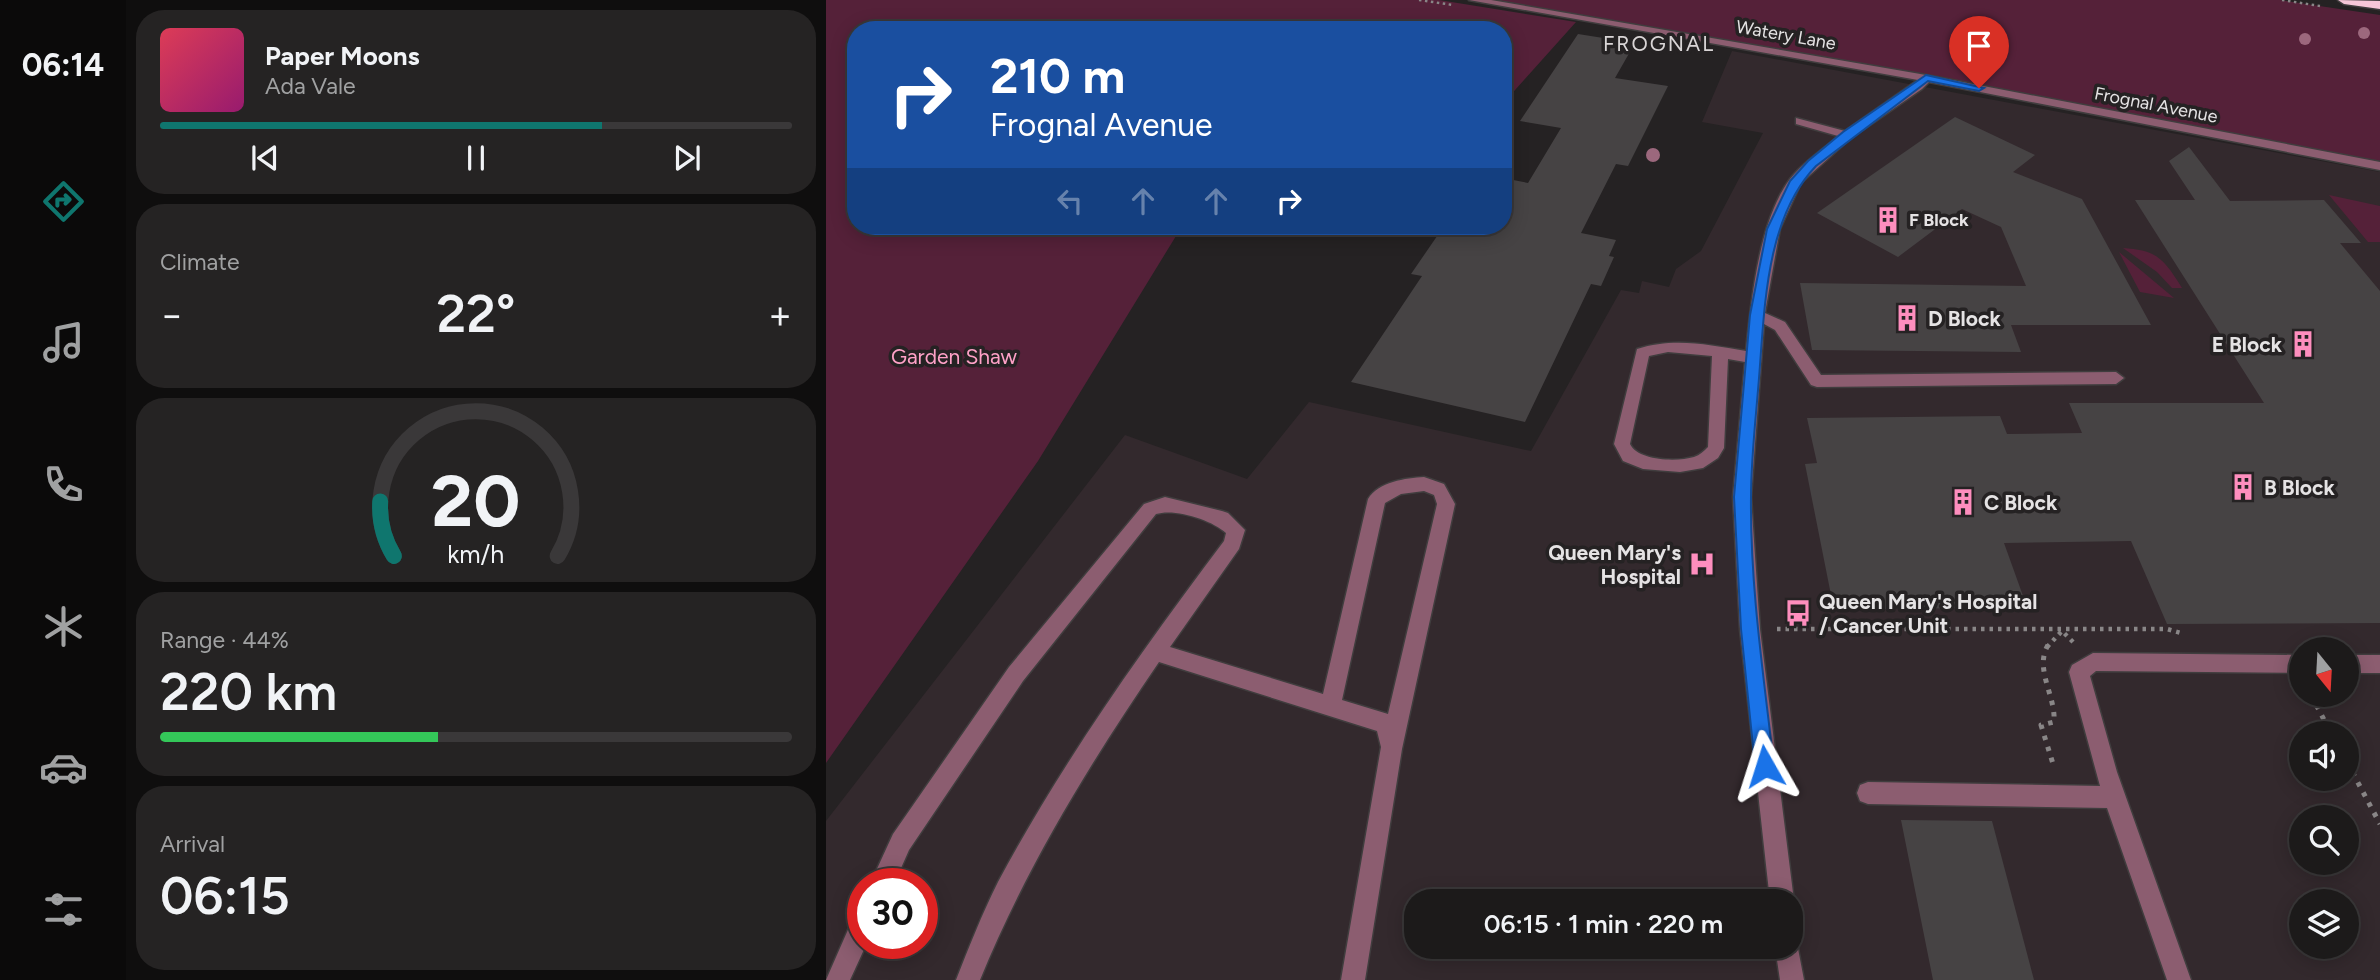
<!DOCTYPE html>
<meta charset="utf-8">
<style>
:root{--surface:#1c1a1a;--page:#252323;--text:#f1f3f6;--muted:#a0a1a2;--line:#3a3839;--accent:#0f766e}
body{margin:0;font-family:Figtree,sans-serif;background:var(--page);color:var(--text);height:100vh;display:flex;flex-direction:column;font-size:26px;white-space:nowrap}
*{box-sizing:border-box;margin:0}
p{font-size:23px;color:var(--muted)}
.icon{flex:none;width:38px;height:38px;fill:none;stroke:currentColor;stroke-width:2;stroke-linecap:round;stroke-linejoin:round}
.map{position:relative;flex:1;overflow:hidden}
.drawer{display:flex;flex-direction:column;gap:10px;padding:10px;background:#0f0e0e;width:700px}
.drawer>*{flex:none}
.guide{position:absolute;left:21px;top:21px;width:665px;height:214px;border-radius:28px;box-shadow:0 4px 18px #0003,0 0 0 2px var(--line);background:#1a4fa0;color:#fff;overflow:hidden}
.needle{width:46px;rotate:162deg}
.buttons{position:absolute;left:1463px;top:637px;display:grid;gap:14px}
.buttons a{display:grid;place-items:center;width:70px;height:70px;border-radius:50%;background:var(--surface);box-shadow:0 4px 18px #0003,0 0 0 2px var(--line);font-size:35px}
.speed{position:absolute;left:21px;top:868px;display:flex;gap:14px;font-size:35px;font-weight:700;text-align:center}
.speed>*{display:grid;place-content:center;width:91px;height:91px;border-radius:50%;background:var(--surface);box-shadow:0 4px 18px #0003,0 0 0 2px var(--line);line-height:1}
.speed .limit{border:10px solid #d22;background:#fff;color:#111}
.pin{position:absolute;display:grid;place-items:center;width:60px;height:60px;color:#fff;margin:-72px -30px;border-radius:50% 50% 50% 0;rotate:-45deg;box-shadow:0 0 7px #0007}
.pin .icon{rotate:45deg}
.me{position:absolute;width:77px;margin:-38px;rotate:354deg;stroke-linejoin:round;filter:drop-shadow(0 0 5px #0008)}
.turn{display:flex;align-items:center;gap:24px;height:147px;padding:0 28px;font-size:32px}
.turn .icon{width:91px;height:91px;stroke-width:2.5}
.turn b{display:block;font-size:49px;line-height:60px}
.lanes{display:flex;align-items:center;height:66px;padding:0 28px;background:#0003;justify-content:center;gap:35px;direction:ltr}
.lanes .off{opacity:.35}
.big{font-size:52px;font-weight:600;line-height:1.1}
.drawer .widget{flex:1;display:flex;flex-direction:column;justify-content:center;gap:10px;min-width:0;padding:0 24px;border-radius:28px;background:var(--page)}
.drawer .dial{align-items:center;gap:0}
.dial svg{height:182px;overflow:visible;fill:none;stroke:var(--line);stroke-width:7;stroke-linecap:round;text-anchor:middle}
.dial text{fill:var(--text);stroke:none}
.song{display:flex;align-items:center;gap:21px}
.cover{width:84px;height:84px;border-radius:10px;background:linear-gradient(135deg,hsl(350 70% 55%),hsl(320 70% 35%))}
.played{height:7px;border-radius:4px;background:linear-gradient(90deg,var(--accent) 70%,var(--line) 70%)}
.keys{display:flex;justify-content:space-around;direction:ltr}
.heat{display:flex;justify-content:space-between;align-items:center;font-size:38px;direction:ltr}
.charge{height:10px;border-radius:5px;background:linear-gradient(90deg,#34c759 44%,var(--line) 0)}
.trip{position:absolute;left:578px;top:889px;width:399px;height:70px;border-radius:28px;background:var(--surface);box-shadow:0 4px 18px #0003,0 0 0 2px var(--line);font-weight:600;line-height:70px;text-align:center}
main{display:flex;flex:1;min-height:0}
.tab-bar{display:flex;flex-direction:column;width:126px;justify-content:space-around;align-items:center;background:#0b0a0a;color:var(--muted)}
.tab-bar .icon{width:49px;height:49px}
.tab-bar .current{color:var(--accent)}
.tab-bar b{font-size:32px;color:var(--text)}
.map>svg:first-child{display:block}
</style>
<main>
<nav class="tab-bar">
<b>06:14</b>
<svg class="icon current" aria-label="directions" viewBox="0 0 24 24"><path d="M12 3l9 9-9 9-9-9zM9 14v-3h6M13 9l2 2-2 2"/></svg>
<svg class="icon" aria-label="music" viewBox="0 0 24 24"><path d="M9 18V5l10-2v13"/><circle cx="6" cy="18" r="3"/><circle cx="16" cy="16" r="3"/></svg>
<svg class="icon" aria-label="phone" viewBox="0 0 24 24"><path d="M5 4h4l2 5-3 2q2 4 5 5l2-3 5 2v4C11 20 4 13 5 4z"/></svg>
<svg class="icon" aria-label="climate" viewBox="0 0 24 24"><path d="M12 3v18M4 7l16 10M4 17L20 7"/></svg>
<svg class="icon" aria-label="car" viewBox="0 0 24 24"><path d="M5 17H2v-5l4-1 3-4h7l3 4 3 1v5h-3M9 17h6M6 11h13"/><circle cx="7" cy="17" r="2"/><circle cx="17" cy="17" r="2"/></svg>
<svg class="icon" aria-label="filters" viewBox="0 0 24 24"><path d="M4 7h16M4 17h16"/><circle cx="9" cy="7" r="2"/><circle cx="15" cy="17" r="2"/></svg>
</nav>
<section class="drawer">
<div class="widget">
<div class="song"><i class="cover"></i><div><b>Paper Moons</b><p>Ada Vale</p></div></div>
<div class="played"></div>
<div class="keys"><svg class="icon" aria-label="previous" viewBox="0 0 24 24"><path d="M18 5L8 12l10 7zM5 5v14"/></svg><svg class="icon" aria-label="pause" viewBox="0 0 24 24"><path d="M8 5v14M16 5v14"/></svg><svg class="icon" aria-label="next" viewBox="0 0 24 24"><path d="M6 5l10 7-10 7zM19 5v14"/></svg></div>
</div>
<div class="widget"><p>Climate</p>
<div class="heat"><a>−</a><b class="big">22°</b><a>+</a></div>
</div>
<div class="widget dial"><svg viewBox="0 0 100 80">
<path d="M14 69A42 42 0 1 1 86 69"/>
<path d="M14 69A42 42 0 0 1 8 45" stroke="#0f766e"/>
<text x="50" y="56" font-size="32" font-weight="700">20</text>
<text x="50" y="72" font-size="11">km/h</text>
</svg></div>
<div class="widget"><p>Range · 44%</p><b class="big">220 km</b><div class="charge"></div></div>
<div class="widget"><p>Arrival</p><b class="big">06:15</b></div>
</section>
<div class="map">
<svg width="1554" height="980" viewBox="0 0 1554 980">
<rect width="100%" height="100%" fill="#252223"/>
<!-- built -->
<path fill="#33292d" fill-rule="evenodd" d="M906 51 1554 172V980H0V821L299 435 421 479 483 402 705 451 795 290 813 293 816 281 843 287 850 269 875 251 937 133 876 122ZM1475 649H1521V695H1475ZM1475 733H1521V779H1475ZM1475 817H1521V863H1475ZM37 884H96V943H37ZM590 901H964V947H590ZM1475 901H1521V947H1475Z"/>
<!-- green -->
<path fill="#552139" d="M0 0H613L750 22 681 99H677V30H30V226H329L323 235 350 236 212 461 0 763Z
M654 0H1454L1554 15V164Z
M1503 195 1554 206V242H1542Z
M1297 248C1331 250 1338 259 1356 288H1346L1331 272Z
M1293 252 1348 298 1314 292Z"/>
<!-- building -->
<path fill="#464344" d="M752 34 809 43 789 78 842 86 802 166 790 164 755 233 790 240 783 256 788 257 775 286 765 284 699 422 525 382 596 276 585 274 618 226H677V178L702 183 735 128 694 121Z
M1129 117 1209 155 1187 172 1256 199 1325 325H1185L1195 352 986 350 974 283 1200 286 1175 227 1136 209 1072 257 991 213Z
M1363 147 1404 201 1498 200 1535 243H1514L1554 291V623L1341 624 1305 541 1178 543 1201 607 1008 610 979 464 991 463 981 418 1174 416 1181 434 1256 433 1243 403H1438L1309 200H1369L1343 161Z
M1075 820 1166 821 1208 980H1107Z"/>
<g fill="none" stroke-linecap="round" stroke-linejoin="round">
<defs>
<path id="minor" d="M643 0H665L1100 75 1554 162V170L1103 82 1096 89 1025 138 975 183 954 229 939 313 959 322 995 375 1290 372 1298 378 1290 384 991 387 985 385 949 330 938 324 925 497 934 629 968 901 964 909V901H944L914 629 907 497 919 362 902 359 898 448 892 458 877 468 854 472 817 469 797 461 788 444 811 349C849 337 882 345 920 351 925 301 933 220 964 179 976 163 997 150 1012 136L970 124V118L1019 131 1092 80ZM842 352 886 356 882 447C878 451 874 455 868 457 851 462 812 461 804 444L823 356Z
M598 477 618 484 629 504 576 749 539 980H515L555 747 551 731 333 662C264 763 200 867 154 980H130C143 947 156 914 172 882 237 761 316 650 398 541L400 533C386 520 349 508 330 514L197 681 83 850 68 884H44L67 834 183 667 318 504 339 497 396 511 402 513 419 530 413 549 344 647 497 694 542 499C552 482 580 478 598 477ZM598 491 608 495 611 504 562 714 516 700 559 503 575 494Z
M1267 653 1475 655V673L1270 671 1264 676 1291 772 1365 980H1341L1281 808 1042 804 1034 801 1031 793 1034 785 1042 782 1274 786 1243 672 1246 665Z
M1521 655H1554V673H1521Z
M37 913V943H41L24 980H0L28 916Z
M964 936 970 938 978 980H954L949 947H964Z"/>
<path id="highway" d="M1512 0 1554 1V9L1518 4Z"/>
</defs>
<!-- minor casing -->
<use href="#minor" stroke="#403d3e" stroke-width="3"/>
<!-- highway casing -->
<use href="#highway" stroke="#403d3e" stroke-width="3"/>
<!-- path-far2 -->
<path stroke="#898687" stroke-width="2.5" stroke-dasharray="2.5 3.5" stroke-linecap="butt" d="M593 0 627 5
M1456 0 1494 6"/>
<!-- path-far1 -->
<path stroke="#898687" stroke-width="4.5" stroke-dasharray="3.5 5" stroke-linecap="butt" d="M951 629H1341L1355 633
M1221 647 1236 631 1247 642"/>
<!-- path -->
<path stroke="#898687" stroke-width="5" stroke-dasharray="4.5 7" stroke-linecap="butt" d="M1222 645C1208 669 1230 696 1228 722L1215 725 1228 767
M1485 695 1505 733
M1521 762 1554 824"/>
<!-- minor -->
<use href="#minor" fill="#8c5d70" fill-rule="evenodd"/>
<!-- highway -->
<use href="#highway" fill="#f6c6d8" fill-rule="evenodd"/>
</g>
<!-- trees -->
<g fill="#9c687d">
<circle cx="1538" cy="33" r="6"/>
<circle cx="1479" cy="39" r="6"/>
<circle cx="1321" cy="103" r="7"/>
<circle cx="827" cy="155" r="7"/>
</g>
<!-- route -->
<path fill="#1a73e8" stroke="#114b97" stroke-width="2" d="M1100 75 1158 88 1153 91 1102 81 990 166C942 216 939 299 934 365 931 409 925 454 925 497 924 587 938 678 948 766L946 773 939 776 932 773 929 766 915 629 908 497 924 315 941 229 964 181 982 161 1017 132Z"/>
<!-- icons -->
<defs>
<symbol id="building-bare" viewBox="-9 -9 18 18"><path d="M-4-6H4V6H1V3H-1V6H-4ZM-2.5-4.3h1.7v1.8h-1.7ZM.8-4.3h1.7v1.8H.8ZM-2.5-1h1.7V.8h-1.7ZM.8-1h1.7V.8H.8Z" fill="#fe8ebe" stroke="#252223" stroke-width="2.5" paint-order="stroke"/></symbol>
<symbol id="hospital-bare" viewBox="-9 -9 18 18"><path d="M-5-5h3v3.5h4V-5h3V5h-3V1.5h-4V5h-3Z" fill="#fe8ebe" stroke="#252223" stroke-width="2.5" paint-order="stroke"/></symbol>
<symbol id="bus-bare" viewBox="-9 -9 18 18"><path d="M-5-6H5V4H4V6H2V4H-2V6H-4V4H-5ZM-3.5-4V0h7V-4ZM-3.5 1.2v1.5H-2V1.2ZM2 1.2v1.5H3.5V1.2Z" fill="#fe8ebe" stroke="#252223" stroke-width="2.5" paint-order="stroke"/></symbol>
</defs>
<g fill-rule="evenodd">
<use href="#building-bare" x="1043" y="201" width="38" height="38"/>
<use href="#building-bare" x="1062" y="299" width="38" height="38"/>
<use href="#building-bare" x="1458" y="325" width="38" height="38"/>
<use href="#building-bare" x="1398" y="468" width="38" height="38"/>
<use href="#building-bare" x="1118" y="483" width="38" height="38"/>
<use href="#hospital-bare" x="857" y="545" width="38" height="38"/>
<use href="#bus-bare" x="953" y="594" width="38" height="38"/>
</g>
<g text-anchor="middle" dominant-baseline="central" stroke-width="7" stroke-linejoin="round" paint-order="stroke">
<!-- far-street labels -->
<g font-size="18" fill="#e5e3e4" stroke="#252223">
<text transform="translate(960 35) rotate(10)">Watery Lane</text>
<text transform="translate(1330 105) rotate(11)">Frognal Avenue</text>
</g>
<!-- far-poi labels -->
<g font-size="18" font-weight="bold" fill="#e5e3e4" stroke="#252223" text-anchor="start">
<text x="1083" y="220">F Block</text>
</g>
<!-- far-quarter labels -->
<g font-size="21" letter-spacing="2" fill="#d9d5d6" stroke="#252223">
<text x="833" y="43">FROGNAL</text>
</g>
<!-- poi labels -->
<g font-size="21" font-weight="bold" fill="#e5e3e4" stroke="#252223" text-anchor="start">
<text x="1102" y="318">D Block</text>
<text x="1456" y="344" text-anchor="end">E Block</text>
<text x="1438" y="487">B Block</text>
<text x="1158" y="502">C Block</text>
<text x="855" y="552" text-anchor="end">Queen Mary's<tspan x="855" dy="24">Hospital</tspan></text>
<text x="993" y="601">Queen Mary's Hospital<tspan x="993" dy="24">/ Cancer Unit</tspan></text>
</g>
<!-- park labels -->
<g font-size="21" fill="#fea1c7" stroke="#252223">
<text x="128" y="356">Garden Shaw</text>
</g>
</g>
</svg>
<div class="buttons">
<a><svg class="needle" viewBox="-14 -14 28 28"><path d="M0-13l5 13h-10z" fill="#e53935"/><path d="M0 13l5-13h-10z" fill="#a0a1a2"/></svg></a>
<a><svg class="icon" aria-label="sound" viewBox="0 0 24 24"><path d="M4 9h4l5-4v14l-5-4H4zM17 9q2 3 0 6"/></svg></a>
<a><svg class="icon" aria-label="search" viewBox="0 0 24 24"><circle cx="10" cy="10" r="6"/><path d="M15 15l6 6"/></svg></a>
<a><svg class="icon" aria-label="layers" viewBox="0 0 24 24"><path d="M12 4l9 5-9 5-9-5zM3 14l9 5 9-5"/></svg></a>
</div>
<div class="speed"><div class="limit">30</div></div>
<div class="pin" style="left:1153px;top:88px;background:#d93025"><svg class="icon" aria-label="arrive" viewBox="0 0 24 24"><path d="M6 21V4h12l-3 4 3 4H6"/></svg></div>
<svg class="me" style="left:939px;top:766px" viewBox="-20 -20 40 40"><path d="M0-17L14 15 0 8-14 15z" fill="#1a73e8" stroke="#fff" stroke-width="4"/></svg>
<div class="trip">06:15 · 1 min · 220 m</div>
<div class="guide">
<div class="turn"><svg class="icon" aria-label="right" viewBox="0 0 24 24"><path d="M7 20v-9h11M14 6l5 5-5 5"/></svg><div><b>210 m</b>Frognal Avenue</div></div>
<div class="lanes"><svg class="icon off" aria-label="left" viewBox="0 0 24 24"><path d="M17 20v-9H6M10 6l-5 5 5 5"/></svg><svg class="icon off" aria-label="ahead" viewBox="0 0 24 24"><path d="M12 20V5M6 11l6-6 6 6"/></svg><svg class="icon off" aria-label="ahead" viewBox="0 0 24 24"><path d="M12 20V5M6 11l6-6 6 6"/></svg><svg class="icon" aria-label="right" viewBox="0 0 24 24"><path d="M7 20v-9h11M14 6l5 5-5 5"/></svg></div>
</div>
</div>
</main>
